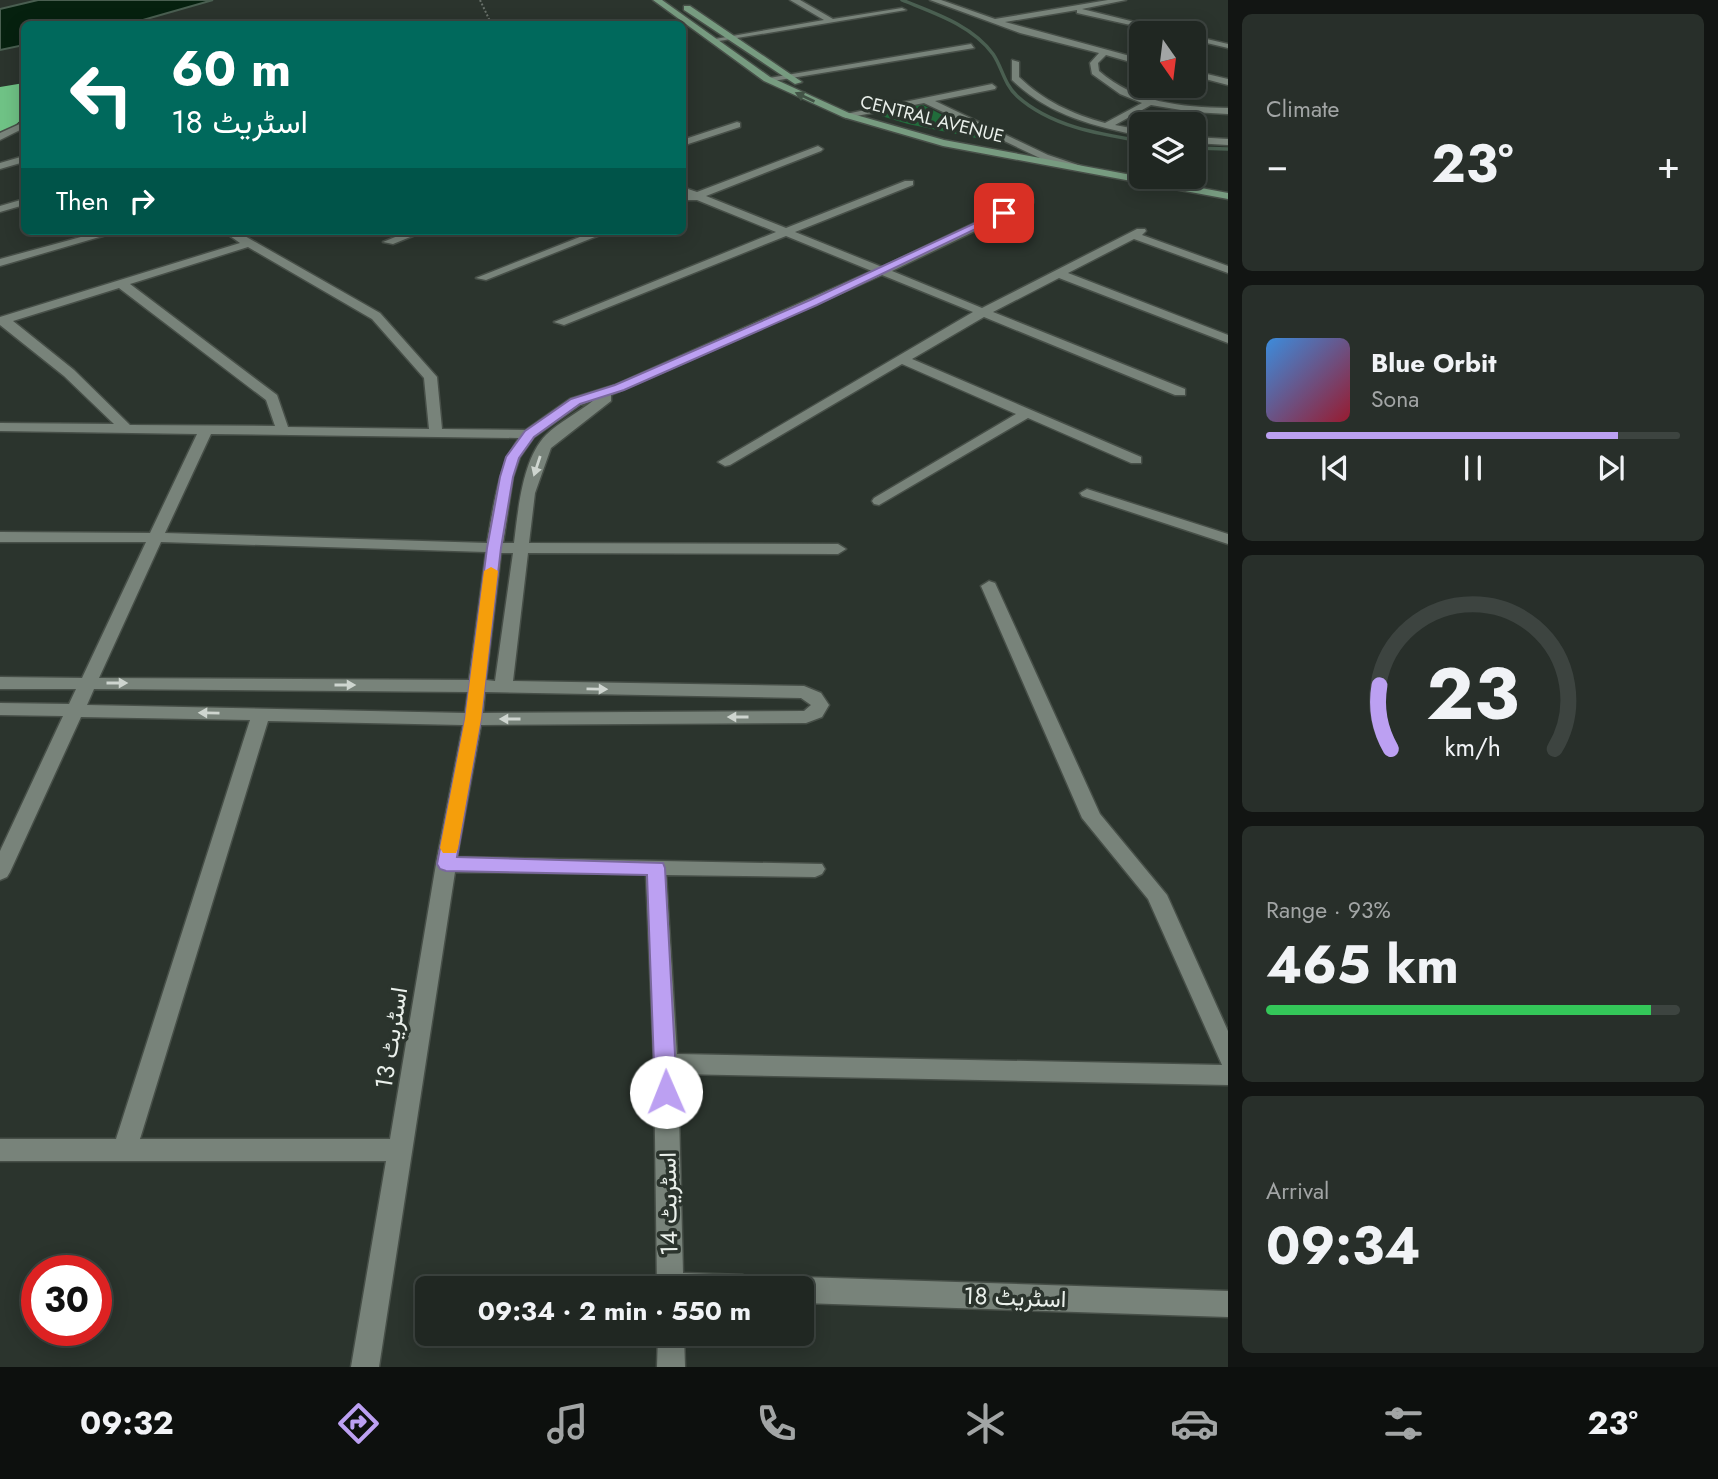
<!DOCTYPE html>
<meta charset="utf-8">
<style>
:root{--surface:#202722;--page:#282f2a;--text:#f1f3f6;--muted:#a2a5a5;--line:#3d4440;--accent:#bca0f2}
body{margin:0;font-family:Jost,Vazirmatn,sans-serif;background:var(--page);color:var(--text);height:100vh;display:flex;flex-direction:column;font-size:26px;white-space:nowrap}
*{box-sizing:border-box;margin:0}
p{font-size:23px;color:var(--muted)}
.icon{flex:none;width:38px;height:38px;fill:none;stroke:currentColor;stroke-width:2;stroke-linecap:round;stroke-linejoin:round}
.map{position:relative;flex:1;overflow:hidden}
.details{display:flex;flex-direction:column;gap:14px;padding:14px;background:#121513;width:490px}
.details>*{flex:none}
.hud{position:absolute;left:21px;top:21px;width:665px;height:214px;border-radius:10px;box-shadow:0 4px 18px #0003,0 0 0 2px var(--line);background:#00695c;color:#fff;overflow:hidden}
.needle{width:46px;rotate:166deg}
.fabs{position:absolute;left:1129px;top:21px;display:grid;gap:14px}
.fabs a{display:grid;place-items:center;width:77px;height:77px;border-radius:10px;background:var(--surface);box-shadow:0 4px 18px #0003,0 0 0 2px var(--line);font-size:35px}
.speed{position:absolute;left:21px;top:1255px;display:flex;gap:14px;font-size:35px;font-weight:700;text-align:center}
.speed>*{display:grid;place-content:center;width:91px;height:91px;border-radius:50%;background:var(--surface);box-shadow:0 4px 18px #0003,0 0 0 2px var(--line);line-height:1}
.speed .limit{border:10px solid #d22;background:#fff;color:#111}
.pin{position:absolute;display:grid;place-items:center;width:60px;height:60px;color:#fff;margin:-30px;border-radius:14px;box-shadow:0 4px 10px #0006}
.me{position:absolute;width:77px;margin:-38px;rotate:359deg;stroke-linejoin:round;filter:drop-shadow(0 0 5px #0008)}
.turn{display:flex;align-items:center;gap:24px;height:147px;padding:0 35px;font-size:32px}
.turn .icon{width:91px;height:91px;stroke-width:2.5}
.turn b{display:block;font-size:49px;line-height:60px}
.then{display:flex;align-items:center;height:66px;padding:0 35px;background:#0003;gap:14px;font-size:26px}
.big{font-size:52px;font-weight:700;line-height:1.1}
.details .tile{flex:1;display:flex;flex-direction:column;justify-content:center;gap:10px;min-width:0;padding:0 24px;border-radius:10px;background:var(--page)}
.details .dial{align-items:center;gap:0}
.dial svg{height:182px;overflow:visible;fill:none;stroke:var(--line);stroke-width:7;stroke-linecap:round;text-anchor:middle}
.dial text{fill:var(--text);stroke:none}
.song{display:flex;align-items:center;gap:21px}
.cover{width:84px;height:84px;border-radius:10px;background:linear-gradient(135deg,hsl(210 70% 55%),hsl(350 70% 35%))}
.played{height:7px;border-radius:4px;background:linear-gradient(90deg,var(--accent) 85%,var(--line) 85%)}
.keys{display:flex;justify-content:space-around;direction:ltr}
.heat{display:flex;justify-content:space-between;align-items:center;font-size:38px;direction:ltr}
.charge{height:10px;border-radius:5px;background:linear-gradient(90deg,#34c759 93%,var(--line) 0)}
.trip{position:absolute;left:415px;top:1276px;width:399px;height:70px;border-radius:10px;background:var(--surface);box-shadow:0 4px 18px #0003,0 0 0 2px var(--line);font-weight:700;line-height:70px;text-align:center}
.tabs{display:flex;height:112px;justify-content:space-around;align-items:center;background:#0d100e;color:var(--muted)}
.tabs .icon{width:49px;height:49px}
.tabs .current{color:var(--accent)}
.tabs b{font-size:32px;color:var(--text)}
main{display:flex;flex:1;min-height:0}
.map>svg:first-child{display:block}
</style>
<main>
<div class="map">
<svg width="1228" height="1367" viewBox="0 0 1228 1367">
<rect width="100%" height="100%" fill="#2b342d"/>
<!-- green -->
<path fill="#216c3b" d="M917 102 995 142 908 124 868 112Z"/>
<!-- water -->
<path fill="#06210f" stroke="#4a5f51" stroke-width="2" d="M38 0H213L129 24H24V45L0 50V9Z"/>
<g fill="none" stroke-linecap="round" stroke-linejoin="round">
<!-- stream -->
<path stroke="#4a5f51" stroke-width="3.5" d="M902 0C934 13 972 25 993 54 1002 67 1004 84 1017 96 1050 126 1098 134 1141 141
M1194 148 1228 149"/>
</g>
<!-- building -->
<path fill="#6fc285" d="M24 83V117L11 129 0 133V87Z"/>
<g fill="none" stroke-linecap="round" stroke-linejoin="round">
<defs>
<path id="street" d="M790 0H800L833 19 902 8 906 10 713 42 709 40 824 20Z
M930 0H941L995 19 1108 0H1126L1082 9 1179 33H1166L1077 13V10L1005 22 1141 59V65L1106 55 1098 63 1099 71C1136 103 1181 107 1228 108V114L1193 112 1151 105 1115 125 1141 130V136C1093 126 1048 115 1012 80V60L1019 62V77C1044 101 1072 114 1105 123L1142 103 1120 94 1092 74 1090 63 1099 53 1020 33Z
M1194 36 1228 44V48L1194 40Z
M971 44 974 48 767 82 763 79Z
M1194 71 1228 79V85L1194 76Z
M992 84 996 87 995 89 935 101 1048 155 1084 167V171L1042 159 924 103 846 118 841 115Z
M24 122V128L0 140V133Z
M737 122 740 123V127L682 146V140Z
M1194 137 1228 139V145L1194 143Z
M818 146 823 149 821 151 706 196 786 228 905 181H913V185L795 232 882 267 1025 199H1033V203L892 271 982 308 1137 229H1145L1146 231 1142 235 1228 266V273L1134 239 1068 273 1228 335V343L1059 278 993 312 1185 389V395H1175L984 317 912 359 1141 457V463H1131L1028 418 879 505 874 504 872 501 874 498 1016 414 902 364 730 465 725 466 718 462 973 312 882 275 611 395V401L551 448 535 493 529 543 838 544 846 549 838 554 528 553 513 681 804 686 821 693 829 705 822 717 806 723 481 725 457 857 822 864 825 869 822 874 815 877 666 875 677 1054 1222 1065 1148 899 1082 818 981 586 989 581 995 583 1100 814 1167 895 1228 1031V1085L678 1074 683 1273 743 1275 752 1279 756 1288H657L654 1064 646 874 455 872 379 1367H351L386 1161H0V1139H116L250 720 81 717 10 872 7 877 0 880V851L63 716 0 715V703L69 704 76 689H0V677L82 678 146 542H0V532L150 533 197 434 0 431V423L114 424 64 376 0 325V317L240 243 223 231H236L380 313 437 377 442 429 526 430 570 399 615 385 872 271 786 236 564 325 554 322 776 232 697 200H688V196L682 194V187L697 192ZM248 247 372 319 424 378 429 429 288 427 277 395 130 284ZM119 288 266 400 275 426 130 425 74 370 13 321ZM594 400C579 412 559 422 546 435 522 459 518 512 514 543H503L513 477 520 457 534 437 580 405ZM211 434 519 438C497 470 494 505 487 543L165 533ZM161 542 486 552 469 680 99 678ZM501 553H513L495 681 486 680ZM94 689 468 692 465 713 87 705ZM485 692 801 698 811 705 804 711 483 713ZM268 721 463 725 436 864 390 1139H140Z
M24 156V162L0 169V163Z
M24 199V205L0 212V206Z
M103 231H120L0 266V259Z
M410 231H425L393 244 383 242Z
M595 231H610L486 280 476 278Z
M1087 489 1228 534V544L1082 496 1080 493Z
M802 1277 1228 1291V1317L802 1303V1288H790L793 1281Z
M658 1334H684L685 1367H657Z"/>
<path id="secondary" d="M653 0H662L770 77 849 113 944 140 1228 193V199L943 146 843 117 764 81Z
M684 6H690L802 82 795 84 684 10Z"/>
</defs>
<!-- street casing -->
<use href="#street" stroke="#474f48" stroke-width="3"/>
<!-- secondary casing -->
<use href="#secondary" stroke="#474f48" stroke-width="3"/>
<!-- path -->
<path stroke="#6a726b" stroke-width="2" stroke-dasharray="2 2" stroke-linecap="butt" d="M480 0 489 19 487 24"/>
<!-- street -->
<use href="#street" fill="#78837a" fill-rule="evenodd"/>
<!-- secondary -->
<use href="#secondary" fill="#779b80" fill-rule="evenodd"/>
</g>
<!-- one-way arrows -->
<defs><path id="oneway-solid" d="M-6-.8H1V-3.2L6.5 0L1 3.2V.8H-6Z" transform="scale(1.75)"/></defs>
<use fill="#425346" href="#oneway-solid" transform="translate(805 97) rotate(-155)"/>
<g fill="#ced5cf">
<use href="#oneway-solid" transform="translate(537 466) rotate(108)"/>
<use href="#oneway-solid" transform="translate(117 683)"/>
<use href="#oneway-solid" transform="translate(345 685)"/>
<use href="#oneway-solid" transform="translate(597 689) rotate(1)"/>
<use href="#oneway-solid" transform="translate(209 713) rotate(-179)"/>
<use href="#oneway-solid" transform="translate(738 717) rotate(180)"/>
<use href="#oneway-solid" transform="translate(510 719) rotate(180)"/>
</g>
<!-- route -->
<path fill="#bca0f2" stroke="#7a689d" stroke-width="2" d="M1001 211 1009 213 817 305 624 390 580 404 534 437 519 458 513 477 501 548 481 719 457 857 663 863 665 868 677 1092 674 1099 666 1101 659 1099 655 1092 647 875 446 871 440 869 437 864 465 719 487 548 500 477 506 457 525 431 571 399 615 385 810 300Z"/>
<!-- slow -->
<path fill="#f59e0b" d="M491 567 498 571 481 719 458 848 456 853H443L440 848 465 719 484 571Z"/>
<g text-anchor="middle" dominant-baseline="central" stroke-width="7" stroke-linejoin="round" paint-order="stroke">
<!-- far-street labels -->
<g font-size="18" fill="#eaf0eb" stroke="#2b342d">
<text transform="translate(932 119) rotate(14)">CENTRAL AVENUE</text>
</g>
<!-- near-street labels -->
<g font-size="24" fill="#eaf0eb" stroke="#2b342d">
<text transform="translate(391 1038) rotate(-81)">اسٹریٹ 13</text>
<text transform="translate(668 1204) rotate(-91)">اسٹریٹ 14</text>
<text transform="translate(1015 1297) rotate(2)">اسٹریٹ 18</text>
</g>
</g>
</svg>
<div class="fabs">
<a><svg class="needle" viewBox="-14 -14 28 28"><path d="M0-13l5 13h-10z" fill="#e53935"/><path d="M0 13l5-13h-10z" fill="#a2a5a5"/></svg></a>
<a><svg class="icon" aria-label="layers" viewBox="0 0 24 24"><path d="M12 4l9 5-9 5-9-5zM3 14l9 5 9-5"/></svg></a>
</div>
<div class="speed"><div class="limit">30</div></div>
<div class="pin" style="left:1004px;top:213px;background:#d93025"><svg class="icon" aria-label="arrive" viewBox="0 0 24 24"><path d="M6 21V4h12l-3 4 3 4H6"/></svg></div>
<svg class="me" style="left:666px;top:1092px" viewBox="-20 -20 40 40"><circle r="19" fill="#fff"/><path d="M0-13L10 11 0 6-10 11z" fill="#bca0f2"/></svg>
<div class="trip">09:34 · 2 min · 550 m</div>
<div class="hud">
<div class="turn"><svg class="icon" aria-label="left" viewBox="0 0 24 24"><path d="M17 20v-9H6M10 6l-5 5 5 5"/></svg><div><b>60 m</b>اسٹریٹ 18</div></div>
<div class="then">Then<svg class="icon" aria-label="right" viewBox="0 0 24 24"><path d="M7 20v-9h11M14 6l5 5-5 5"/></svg></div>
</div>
</div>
<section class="details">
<div class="tile"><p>Climate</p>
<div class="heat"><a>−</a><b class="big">23°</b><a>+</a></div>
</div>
<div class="tile">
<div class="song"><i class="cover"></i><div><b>Blue Orbit</b><p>Sona</p></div></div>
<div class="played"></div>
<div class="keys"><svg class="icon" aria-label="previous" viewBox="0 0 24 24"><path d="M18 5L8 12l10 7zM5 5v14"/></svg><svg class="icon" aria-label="pause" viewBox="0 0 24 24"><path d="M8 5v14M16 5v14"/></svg><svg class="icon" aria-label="next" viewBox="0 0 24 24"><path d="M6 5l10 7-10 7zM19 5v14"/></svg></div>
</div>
<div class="tile dial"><svg viewBox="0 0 100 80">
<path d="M14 69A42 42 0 1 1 86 69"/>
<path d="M14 69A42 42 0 0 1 9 41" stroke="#bca0f2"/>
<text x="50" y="56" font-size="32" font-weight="700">23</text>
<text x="50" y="72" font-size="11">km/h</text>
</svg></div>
<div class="tile"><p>Range · 93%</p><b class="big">465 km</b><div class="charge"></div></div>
<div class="tile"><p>Arrival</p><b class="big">09:34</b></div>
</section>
</main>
<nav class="tabs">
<b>09:32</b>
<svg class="icon current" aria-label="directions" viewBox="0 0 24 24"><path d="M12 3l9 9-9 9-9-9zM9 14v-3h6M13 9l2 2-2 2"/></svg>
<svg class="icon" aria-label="music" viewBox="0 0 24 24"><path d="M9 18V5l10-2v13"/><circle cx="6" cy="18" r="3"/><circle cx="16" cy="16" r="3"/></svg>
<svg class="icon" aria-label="phone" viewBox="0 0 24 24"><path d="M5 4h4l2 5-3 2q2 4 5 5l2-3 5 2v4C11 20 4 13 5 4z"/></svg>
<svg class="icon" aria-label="climate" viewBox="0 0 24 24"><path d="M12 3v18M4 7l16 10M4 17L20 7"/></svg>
<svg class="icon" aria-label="car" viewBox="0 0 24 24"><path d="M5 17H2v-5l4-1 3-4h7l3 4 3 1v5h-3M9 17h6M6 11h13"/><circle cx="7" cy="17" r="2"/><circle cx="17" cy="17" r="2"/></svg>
<svg class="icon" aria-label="filters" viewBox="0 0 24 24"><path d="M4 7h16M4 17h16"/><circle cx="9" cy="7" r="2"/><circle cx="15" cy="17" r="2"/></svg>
<b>23°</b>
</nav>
